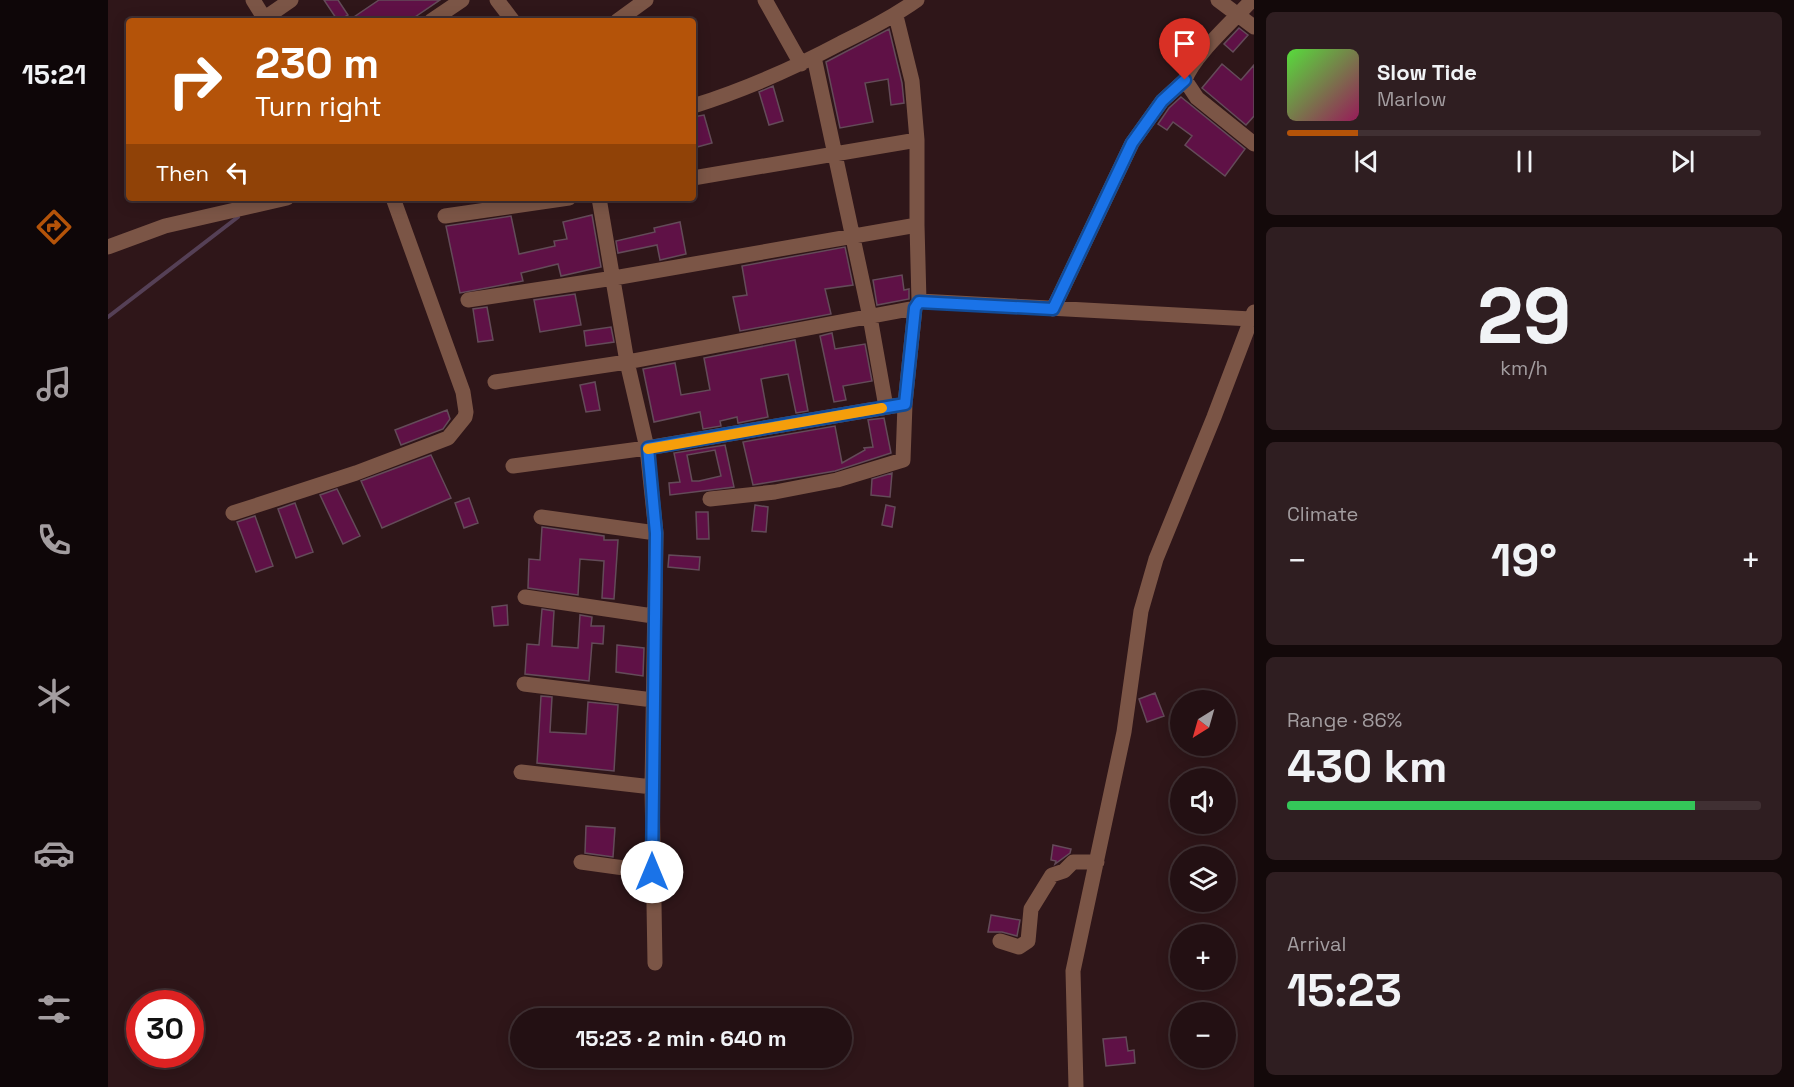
<!DOCTYPE html>
<meta charset="utf-8">
<style>
:root{--surface:#231013;--page:#2f1e21;--text:#f1f3f6;--muted:#a39da0;--line:#403033;--accent:#b45309}
body{margin:0;font-family:"Space Grotesk",sans-serif;background:var(--page);color:var(--text);height:100vh;display:flex;flex-direction:column;font-size:22px;white-space:nowrap}
*{box-sizing:border-box;margin:0}
p{font-size:20px;color:var(--muted)}
.icon{flex:none;width:33px;height:33px;fill:none;stroke:currentColor;stroke-width:2;stroke-linecap:round;stroke-linejoin:round}
.map{position:relative;flex:1;overflow:hidden}
.panel{display:flex;flex-direction:column;gap:12px;padding:12px;background:#13090a;width:540px}
.panel>*{flex:none}
.top-card{position:absolute;left:18px;top:18px;width:570px;height:183px;border-radius:6px;box-shadow:0 3px 15px #0003,0 0 0 2px var(--line);background:#b45309;color:#fff;overflow:hidden}
.needle{width:39px;rotate:217deg}
.fabs{position:absolute;left:1062px;top:690px;display:grid;gap:12px}
.fabs a{display:grid;place-items:center;width:66px;height:66px;border-radius:50%;background:var(--surface);box-shadow:0 3px 15px #0003,0 0 0 2px var(--line);font-size:30px}
.speed{position:absolute;left:18px;top:990px;display:flex;gap:12px;font-size:30px;font-weight:700;text-align:center}
.speed>*{display:grid;place-content:center;width:78px;height:78px;border-radius:50%;background:var(--surface);box-shadow:0 3px 15px #0003,0 0 0 2px var(--line);line-height:1}
.speed .limit{border:9px solid #d22;background:#fff;color:#111}
.pin{position:absolute;display:grid;place-items:center;width:51px;height:51px;color:#fff;margin:-62px -26px;border-radius:50% 50% 50% 0;rotate:-45deg;box-shadow:0 0 6px #0007}
.pin .icon{rotate:45deg}
.me{position:absolute;width:66px;margin:-33px;rotate:0deg;stroke-linejoin:round;filter:drop-shadow(0 0 4px #0008)}
.turn{display:flex;align-items:center;gap:21px;height:126px;padding:0 30px;font-size:27px}
.turn .icon{width:78px;height:78px;stroke-width:2.5}
.turn b{display:block;font-size:42px;line-height:51px}
.then{display:flex;align-items:center;height:57px;padding:0 30px;background:#0003;gap:12px;font-size:22px}
.big{font-size:45px;font-weight:700;line-height:1.1}
.panel .card{flex:1;display:flex;flex-direction:column;justify-content:center;gap:9px;min-width:0;padding:0 21px;border-radius:9px;background:var(--page)}
.panel .dial{align-items:center;gap:0}
.dial b{font-size:78px;line-height:1}
.song{display:flex;align-items:center;gap:18px}
.cover{width:72px;height:72px;border-radius:9px;background:linear-gradient(135deg,hsl(110 70% 55%),hsl(330 70% 35%))}
.played{height:6px;border-radius:3px;background:linear-gradient(90deg,var(--accent) 15%,var(--line) 15%)}
.keys{display:flex;justify-content:space-around;direction:ltr}
.heat{display:flex;justify-content:space-between;align-items:center;font-size:33px;direction:ltr}
.charge{height:9px;border-radius:4px;background:linear-gradient(90deg,#34c759 86%,var(--line) 0)}
.trip{position:absolute;left:402px;top:1008px;width:342px;height:60px;border-radius:30px;background:var(--surface);box-shadow:0 3px 15px #0003,0 0 0 2px var(--line);font-weight:700;line-height:60px;text-align:center}
main{display:flex;flex:1;min-height:0}
.menu{display:flex;flex-direction:column;width:108px;justify-content:space-around;align-items:center;background:#0e0608;color:var(--muted)}
.menu .icon{width:42px;height:42px}
.menu .selected{color:var(--accent)}
.menu b{font-size:27px;color:var(--text)}
.map>svg:first-child{display:block}
</style>
<main>
<nav class="menu">
<b>15:21</b>
<svg class="icon selected" aria-label="directions" viewBox="0 0 24 24"><path d="M12 3l9 9-9 9-9-9zM9 14v-3h6M13 9l2 2-2 2"/></svg>
<svg class="icon" aria-label="music" viewBox="0 0 24 24"><path d="M9 18V5l10-2v13"/><circle cx="6" cy="18" r="3"/><circle cx="16" cy="16" r="3"/></svg>
<svg class="icon" aria-label="phone" viewBox="0 0 24 24"><path d="M5 4h4l2 5-3 2q2 4 5 5l2-3 5 2v4C11 20 4 13 5 4z"/></svg>
<svg class="icon" aria-label="climate" viewBox="0 0 24 24"><path d="M12 3v18M4 7l16 10M4 17L20 7"/></svg>
<svg class="icon" aria-label="car" viewBox="0 0 24 24"><path d="M5 17H2v-5l4-1 3-4h7l3 4 3 1v5h-3M9 17h6M6 11h13"/><circle cx="7" cy="17" r="2"/><circle cx="17" cy="17" r="2"/></svg>
<svg class="icon" aria-label="filters" viewBox="0 0 24 24"><path d="M4 7h16M4 17h16"/><circle cx="9" cy="7" r="2"/><circle cx="15" cy="17" r="2"/></svg>
</nav>
<div class="map">
<svg width="1146" height="1087" viewBox="0 0 1146 1087">
<rect width="100%" height="100%" fill="#2f1619"/>
<g fill="none" stroke-linecap="round" stroke-linejoin="round">
<!-- stream -->
<path stroke="#554056" stroke-width="4" d="M0 317 130 217"/>
</g>
<!-- building -->
<path fill="#5f1146" stroke="#644b59" stroke-width="1.5" fill-rule="evenodd" d="M216 0H230L240 15 230 21Z
M271 0H332L301 21H240Z
M1131 28 1140 35 1125 52 1116 44Z
M781 29 794 83 796 103 783 105 780 79 757 83 765 122 732 128 718 62Z
M1114 64 1133 80 1146 65V116L1138 125 1094 88Z
M665 86 675 121 661 125 651 92Z
M1073 97 1137 149 1117 176 1077 145 1084 136 1065 122 1059 130 1050 124 1061 108Z
M596 115 604 143 589 147 585 133V117Z
M484 215 493 267 453 276 450 264 413 273 415 281 352 293 338 226 403 216 411 254 447 246 446 241 459 239 455 222Z
M572 222 578 254 552 260 549 245 510 253 508 241 547 232 546 228Z
M737 247 745 285 717 289 723 314 632 331 625 297 639 295 634 266Z
M794 275 796 290 801 289V299L769 305 765 280Z
M467 294 473 325 432 332 426 300Z
M379 307 385 340 370 342 365 309Z
M503 327 506 342 478 346 476 331Z
M724 333 727 349 757 344 764 381 735 386 738 400 726 402 712 336Z
M687 340 700 411 688 413 680 374 653 379 660 417 630 423 629 417 612 421 613 426 595 429 592 412 546 422 535 369 567 363 573 395 602 390 596 358Z
M487 382 492 410 478 412 472 385Z
M339 410 342 419 335 429 293 445 287 430Z
M776 418 783 453 727 471 645 485 635 442 727 426 734 463 757 450 756 448 765 447 760 420Z
M617 445 626 487 562 495 561 483 572 482 566 453ZM607 450 613 476 591 481H584L579 455Z
M323 455 343 498 274 528 253 481Z
M784 473 782 497 763 495 764 479Z
M229 489 252 536 235 544 212 495Z
M361 498 370 523 356 528 347 503Z
M187 503 205 552 188 558 170 509Z
M647 505 660 507 658 532 644 531Z
M778 505 787 507 784 527 774 525Z
M588 512H600L601 539H589Z
M147 516 165 566 148 572 129 522Z
M434 527 496 536V540H510L506 599 494 598 496 561 472 559 470 595 420 588 421 559 432 560Z
M561 555 592 557 591 570 560 567Z
M399 605 400 625 386 626 384 607Z
M434 609 446 611 444 646 470 648 472 615 484 617 483 626H496L495 644 484 643 481 681 417 674 419 644 431 645Z
M509 645 536 648 535 676 508 672Z
M1047 693 1056 716 1039 722 1031 699Z
M433 696 444 697 442 732 478 734 480 702 510 705 506 771 429 763Z
M478 826 507 828 505 857 477 853Z
M945 845 963 849 962 853 947 864 948 861 943 860Z
M883 915 912 920 909 936 894 932H880Z
M1018 1037 1020 1051 1026 1050 1027 1063 998 1066 995 1039Z"/>
<g fill="none" stroke-linecap="round" stroke-linejoin="round">
<!-- minor -->
<path stroke="#7b5546" stroke-width="15" d="M145 0 158 21
M389 0 405 21
M657 0 693 64
M1110 0 1146 27
M1144 0C1126 20 1085 56 1077 80L1089 98 1146 144
M157 18 183 0
M323 21 354 0
M509 21 538 0
M706 57 762 317 778 407
M585 106C636 90 686 68 733 43 760 30 785 17 809 0
M585 178 809 140
M491 198 519 362 539 448 548 533 544 787 547 963
M337 216 461 198
M0 247 57 226 179 198
M360 300 506 278 809 225
M811 301 1143 319
M945 309 1024 143 1054 101 1077 80
M387 382 519 362 807 308
M405 466 539 448 797 404
M602 499 667 492 729 480 795 460 797 404 807 308 811 301 809 225V140L804 81 788 16
M125 513 248 473 340 438 357 417 358 412 355 392 285 198
M433 517 548 533
M417 597 545 616
M416 684 545 700
M413 772 544 787
M473 862 545 872
M892 941 911 947 920 941 923 909 944 875 956 871 965 862H989
M968 1087 965 971 1016 732 1033 611 1048 559 1106 417 1146 312"/>
</g>
<g fill="none" stroke-linecap="round" stroke-linejoin="round">
<defs>
<path id="route" d="M544 872 548 533 540 448 797 404 807 308 811 302 945 309 1024 143 1054 101 1077 80"/>
</defs>
<!-- route casing -->
<use href="#route" stroke="#114b97" stroke-width="15"/>
<!-- route -->
<use href="#route" stroke="#1a73e8" stroke-width="10"/>
<!-- slow -->
<path stroke="#f59e0b" stroke-width="10" d="M540 449 774 408"/>
</g>
</svg>
<div class="fabs">
<a><svg class="needle" viewBox="-14 -14 28 28"><path d="M0-13l5 13h-10z" fill="#e53935"/><path d="M0 13l5-13h-10z" fill="#a39da0"/></svg></a>
<a><svg class="icon" aria-label="sound" viewBox="0 0 24 24"><path d="M4 9h4l5-4v14l-5-4H4zM17 9q2 3 0 6"/></svg></a>
<a><svg class="icon" aria-label="layers" viewBox="0 0 24 24"><path d="M12 4l9 5-9 5-9-5zM3 14l9 5 9-5"/></svg></a>
<a>+</a>
<a>−</a>
</div>
<div class="speed"><div class="limit">30</div></div>
<div class="pin" style="left:1077px;top:80px;background:#d93025"><svg class="icon" aria-label="arrive" viewBox="0 0 24 24"><path d="M6 21V4h12l-3 4 3 4H6"/></svg></div>
<svg class="me" style="left:544px;top:872px" viewBox="-20 -20 40 40"><circle r="19" fill="#fff"/><path d="M0-13L10 11 0 6-10 11z" fill="#1a73e8"/></svg>
<div class="trip">15:23 · 2 min · 640 m</div>
<div class="top-card">
<div class="turn"><svg class="icon" aria-label="right" viewBox="0 0 24 24"><path d="M7 20v-9h11M14 6l5 5-5 5"/></svg><div><b>230 m</b>Turn right</div></div>
<div class="then">Then<svg class="icon" aria-label="left" viewBox="0 0 24 24"><path d="M17 20v-9H6M10 6l-5 5 5 5"/></svg></div>
</div>
</div>
<section class="panel">
<div class="card">
<div class="song"><i class="cover"></i><div><b>Slow Tide</b><p>Marlow</p></div></div>
<div class="played"></div>
<div class="keys"><svg class="icon" aria-label="previous" viewBox="0 0 24 24"><path d="M18 5L8 12l10 7zM5 5v14"/></svg><svg class="icon" aria-label="pause" viewBox="0 0 24 24"><path d="M8 5v14M16 5v14"/></svg><svg class="icon" aria-label="next" viewBox="0 0 24 24"><path d="M6 5l10 7-10 7zM19 5v14"/></svg></div>
</div>
<div class="card dial"><b>29</b><p>km/h</p></div>
<div class="card"><p>Climate</p>
<div class="heat"><a>−</a><b class="big">19°</b><a>+</a></div>
</div>
<div class="card"><p>Range · 86%</p><b class="big">430 km</b><div class="charge"></div></div>
<div class="card"><p>Arrival</p><b class="big">15:23</b></div>
</section>
</main>
